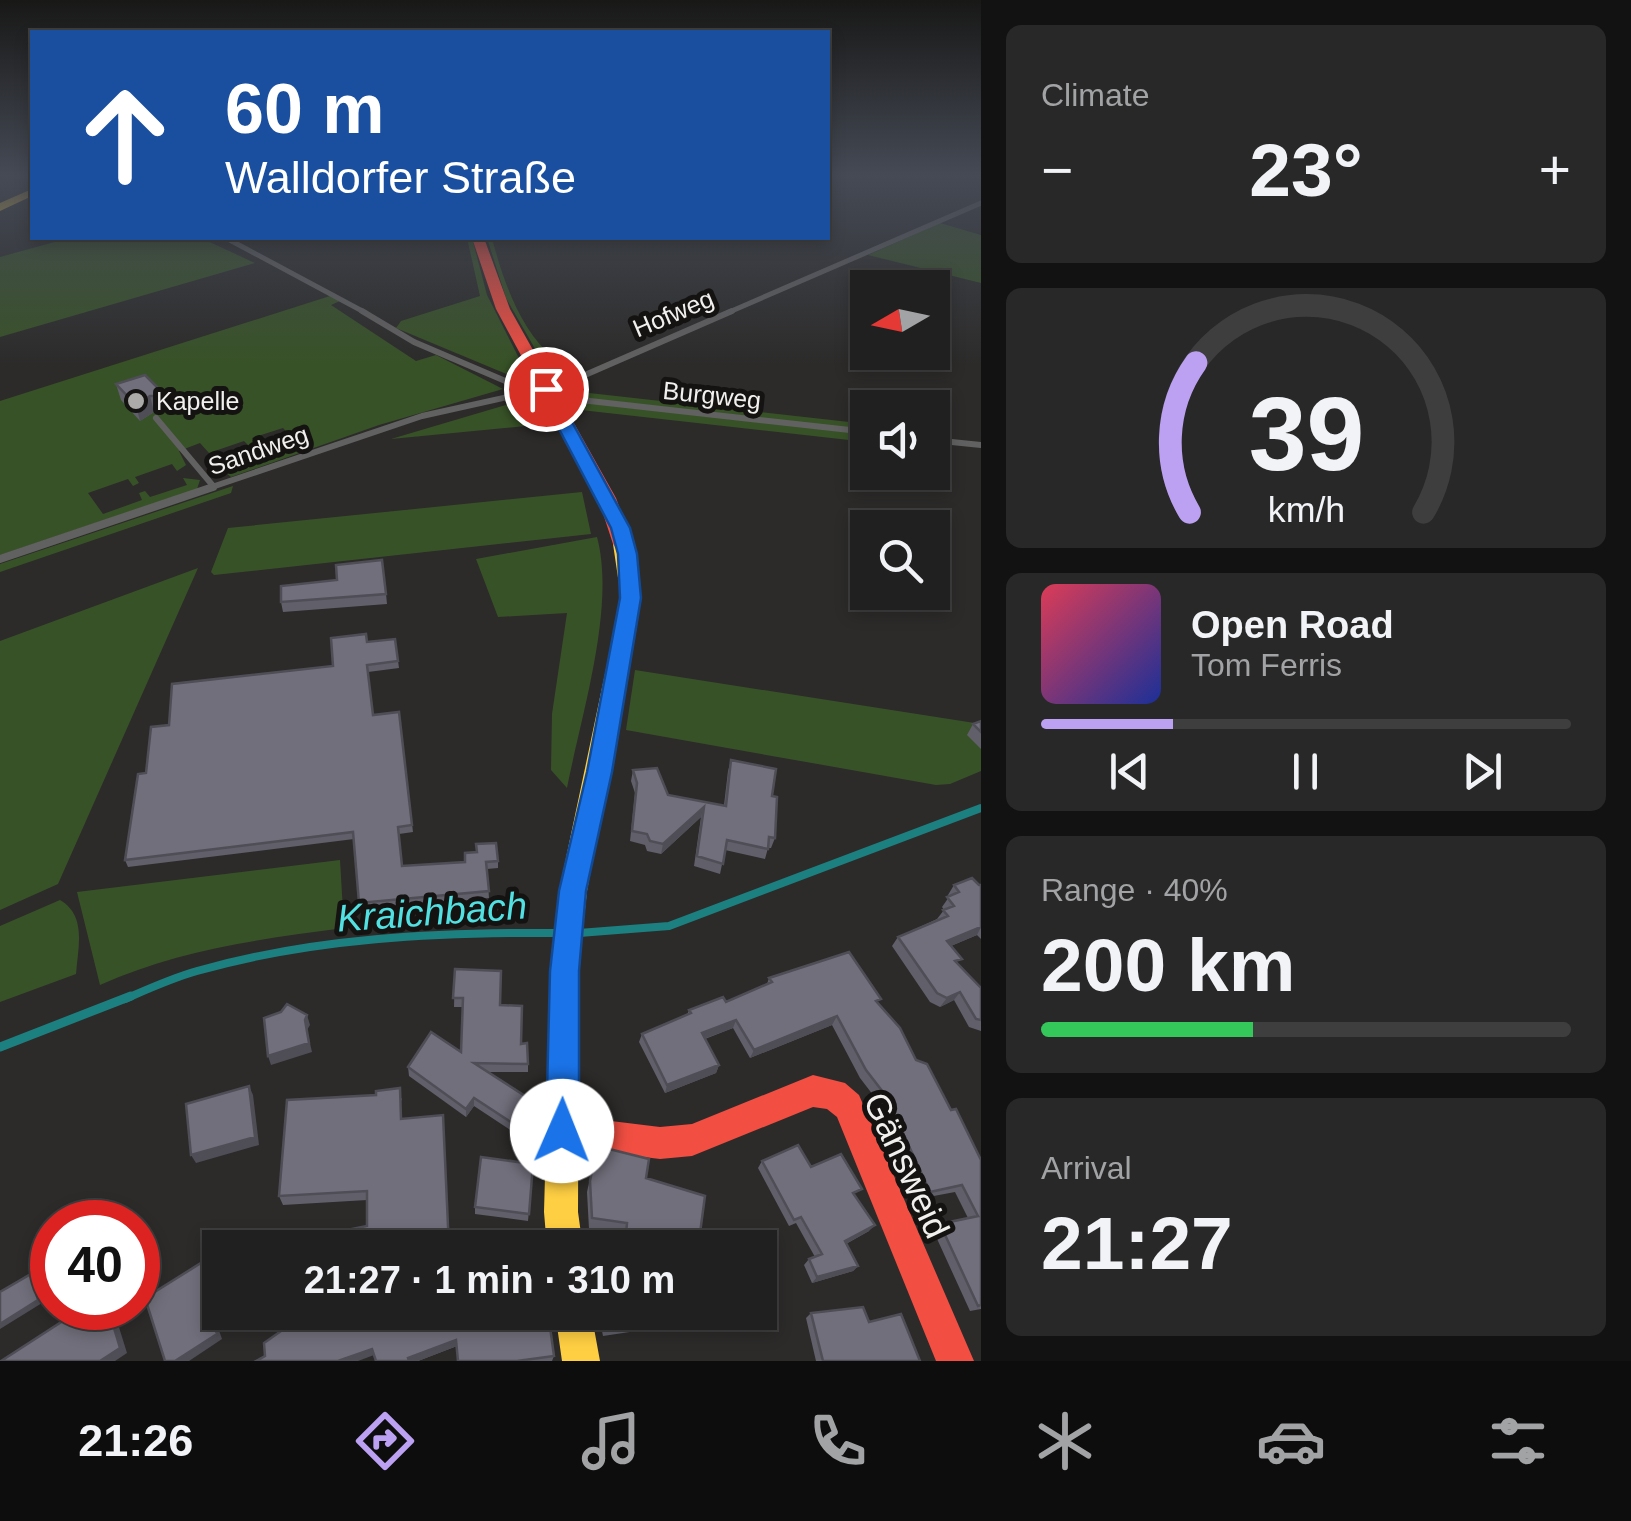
<!DOCTYPE html>
<meta charset="utf-8">
<style>
:root{--surface:#212020;--page:#292829;--text:#f1f3f6;--muted:#a2a3a5;--line:#3e3e3e;--accent:#bca0f2}
body{margin:0;font-family:Helvetica,sans-serif;background:var(--page);color:var(--text);height:100vh;display:flex;flex-direction:column;font-size:38px;white-space:nowrap}
*{box-sizing:border-box;margin:0}
p{font-size:32px;color:var(--muted)}
.icon{flex:none;width:55px;height:55px;fill:none;stroke:currentColor;stroke-width:2;stroke-linecap:round;stroke-linejoin:round}
.map{position:relative;flex:1;overflow:hidden}
.details{display:flex;flex-direction:column;gap:25px;padding:25px;background:#121212;width:650px}
.details>*{flex:none}
.guide{position:absolute;left:30px;top:30px;width:800px;height:210px;border-radius:0px;box-shadow:0 5px 15px #0003,0 0 0 2px var(--line);background:#1a4fa0;color:#fff;overflow:hidden}
.needle{width:65px;rotate:261deg}
.controls{position:absolute;left:850px;top:270px;display:grid;gap:20px}
.controls a{display:grid;place-items:center;width:100px;height:100px;border-radius:0px;background:var(--surface);box-shadow:0 5px 15px #0003,0 0 0 2px var(--line);font-size:50px}
.speed{position:absolute;left:30px;top:1200px;display:flex;gap:20px;font-size:50px;font-weight:700;text-align:center}
.speed>*{display:grid;place-content:center;width:130px;height:130px;border-radius:50%;background:var(--surface);box-shadow:0 5px 15px #0003,0 0 0 2px var(--line);line-height:1}
.speed .limit{border:15px solid #d22;background:#fff;color:#111}
.pin{position:absolute;display:grid;place-items:center;width:85px;height:85px;color:#fff;margin:-42px;border:5px solid #fff;border-radius:50%;box-shadow:0 2px 10px #0007}
.me{position:absolute;width:110px;margin:-55px;rotate:1deg;stroke-linejoin:round;filter:drop-shadow(0 0 8px #0008)}
.turn{display:flex;align-items:center;gap:35px;height:210px;padding:0 30px;font-size:45px}
.turn .icon{width:130px;height:130px;stroke-width:2.5}
.turn b{display:block;font-size:70px;line-height:85px}
.big{font-size:75px;font-weight:700;line-height:1.1}
.details .widget{flex:1;display:flex;flex-direction:column;justify-content:center;gap:15px;min-width:0;padding:0 35px;border-radius:15px;background:var(--page)}
.details .dial{align-items:center;gap:0}
.dial svg{height:260px;overflow:visible;fill:none;stroke:var(--line);stroke-width:7;stroke-linecap:round;text-anchor:middle}
.dial text{fill:var(--text);stroke:none}
.song{display:flex;align-items:center;gap:30px}
.cover{width:120px;height:120px;border-radius:15px;background:linear-gradient(135deg,hsl(350 70% 55%),hsl(230 70% 35%))}
.played{height:10px;border-radius:5px;background:linear-gradient(90deg,var(--accent) 25%,var(--line) 25%)}
.keys{display:flex;justify-content:space-around;direction:ltr}
.heat{display:flex;justify-content:space-between;align-items:center;font-size:55px;direction:ltr}
.charge{height:15px;border-radius:8px;background:linear-gradient(90deg,#34c759 40%,var(--line) 0)}
.trip{position:absolute;left:202px;top:1230px;width:575px;height:100px;border-radius:0px;background:var(--surface);box-shadow:0 5px 15px #0003,0 0 0 2px var(--line);font-weight:700;line-height:100px;text-align:center}
.menu{display:flex;height:160px;justify-content:space-around;align-items:center;background:#0d0d0d;color:var(--muted)}
.menu .icon{width:70px;height:70px}
.menu .on{color:var(--accent)}
.menu b{font-size:45px;color:var(--text)}
main{display:flex;flex:1;min-height:0}
.map>svg:first-child{display:block}
</style>
<main>
<div class="map">
<svg width="981" height="1361" viewBox="0 0 981 1361">
<rect width="100%" height="100%" fill="#2c2b2a"/>
<!-- green -->
<path fill="#385227" d="M940 223 981 235V283L868 255Z
M69 238H201L255 263 0 337V257Z
M467 238H472L487 295 528 376 523 381 396 328 401 321 480 296Z
M487 238H492C502 277 520 331 554 358 562 365 574 368 583 371L562 379 550 375 506 298Z
M330 296 340 301 331 305 416 361 436 355 503 389 379 425 231 477 225 472 260 460 255 454 263 451 269 457 300 446 283 428 252 438 256 444 249 446 244 441 209 453 200 443 179 451 186 465 177 471 172 464 135 477 139 483 133 486 128 479 88 493 103 514 142 500 139 493 145 491 150 497 187 485 183 478 200 480 197 489 0 555V401Z
M576 383 580 392 867 424V442L572 409 578 398 567 389Z
M529 398 535 401 546 424 391 439Z
M233 486 231 493 0 572V564Z
M582 492 591 534 214 575 211 572 228 528Z
M597 537C616 607 581 716 567 788L551 770 552 714 567 613 498 617 476 559Z
M198 568 58 884 0 910V641Z
M635 670 981 724V771L950 784 936 785 626 730Z
M340 860 344 928C260 939 177 950 100 985L77 892Z
M60 900C87 916 78 947 76 974L0 1002V926Z"/>
<g fill="none" stroke-linecap="round" stroke-linejoin="round">
<!-- stream-far1 -->
<path stroke="#1d8080" stroke-width="8" d="M579 933 669 926 981 808
M125 999C148 989 172 978 197 971 313 938 437 932 557 933"/>
<!-- stream -->
<path stroke="#1d8080" stroke-width="9" d="M0 1047 131 996"/>
<!-- lane-far2 -->
<path stroke="#626161" stroke-width="5" d="M226 238 366 313
M727 313 981 203"/>
<!-- lane-far1 -->
<path stroke="#626161" stroke-width="6" d="M362 311 414 342 529 391
M554 397 868 432
M156 418 214 487
M932 440 981 445
M206 489 422 416 562 385 732 311"/>
<!-- lane -->
<path stroke="#626161" stroke-width="8" d="M0 559 213 487"/>
<!-- slow -->
<path fill="#ffcf43" fill-rule="evenodd" d="M32 189V196L0 211V203Z
M623 538 633 544 641 598 587 891 579 965 578 1212 583 1248H547L544 1212 551 965 559 891 621 598 613 544Z
M555 1312H591L600 1361H562Z"/>
<!-- jam -->
<path fill="#f24e42" fill-rule="evenodd" d="M472 238H484L510 309 616 498 633 544 630 548H616L613 544 598 498 496 309Z
M813 1075 845 1083 859 1095 974 1361H936L837 1117 827 1109 813 1107 692 1156 660 1159 562 1147 550 1143 546 1131 550 1119 562 1115 660 1127 692 1124Z"/>
</g>
<!-- wall -->
<path fill="#615f6a" d="M116 384 166 396 170 411 154 412 140 421 121 400Z
M337 580 386 594 387 604 283 612 281 602Z
M395 639 399 668 368 672 373 715 399 712 413 832 399 834 402 866 498 861V868L487 869 489 898 360 910 354 839 128 867 125 860 146 773 169 725 333 666 367 642Z
M981 721V749L967 735 973 724Z
M731 760 772 796 775 838 771 848H768L765 859 725 850 720 874 694 866 701 817 661 854 647 851 645 845 630 841 635 793 631 781 633 770 668 795 724 805 728 771Z
M954 885H981V939L977 935 951 946 958 964 981 988V1031L969 1027 954 1000 940 1007 930 1002 892 946 898 937 937 919 944 910 942 907 949 897 948 895Z
M455 969 501 1005 521 1044 528 1064V1072H488L539 1105 536 1147 474 1106 466 1117 409 1076 408 1067 461 1052 463 1007H454Z
M769 978 878 1004 951 1110 981 1160V1309L970 1311 933 1230 940 1224 968 1218 955 1192 923 1198 880 1104 860 1078 832 1025 750 1058 733 1028 705 1039 719 1065 716 1073 665 1093 639 1042 642 1034 687 1015 689 1010 726 1002 767 984Z
M402 1098 367 1226V1200L283 1205 279 1196Z
M597 1146 646 1178 698 1248H631L623 1245V1233L589 1229 587 1192Z
M762 1161 811 1167 855 1196 869 1231 846 1244 858 1266 853 1271 812 1283 804 1265 809 1259 815 1257 796 1223 789 1226 758 1168Z
M533 1164 528 1221 475 1214V1207Z
M308 1312 554 1356 552 1361H458L457 1346 418 1361H376L374 1355 265 1356Z
M598 1312H643L646 1324 643 1330 603 1336Z
M811 1313 869 1322 920 1361H816L806 1318Z"/>
<!-- shaded-wall -->
<path fill="#4f4e56" d="M150 396 154 412 140 421 136 405Z
M704 807 701 817 661 854 663 844Z
M981 927 977 935 941 950 947 941Z
M960 992 954 1000 940 1007 947 998Z
M307 1015 310 1025 307 1030 312 1052 271 1065 268 1056 305 1020Z
M837 1016 832 1025 750 1058 754 1050Z
M736 1020 733 1028 698 1041 702 1033Z
M719 1065 716 1073 665 1093 667 1085Z
M249 1086 253 1095 259 1145 196 1163 191 1155Z
M474 1098V1106L466 1117V1109Z
M875 1225 869 1231 840 1247 845 1241Z
M201 1263 206 1270 220 1307V1312L214 1316 222 1339 189 1361H175L209 1311Z
M858 1266 853 1271 812 1283 817 1277Z
M31 1274 35 1277 42 1303 0 1329V1324Z
M108 1308H113L127 1353 115 1361H100Z
M456 1340 457 1346 418 1361H409L408 1358Z
M372 1349 374 1355 358 1361H338Z"/>
<!-- building -->
<path fill="#716f7b" stroke="#4f4e56" stroke-width="2.5" d="M145 375 166 396H150L136 405 116 384Z
M382 560 386 594 281 602V586L337 580 336 565Z
M366 634 367 642 395 639 398 661 367 665 373 715 399 712 412 825 398 827 402 866 465 862V853L477 852 476 844 496 843 498 861 486 862 489 891 359 903 353 832 125 860 138 774 146 773 151 727 169 725 172 684 333 666 331 638Z
M981 721V732L973 724Z
M731 760 776 769 772 796 777 797 775 838 769 837 768 849 727 840 723 864 697 856 704 807 663 844 650 841 647 834 632 831 637 783 633 770 657 768 668 795 726 806Z
M972 878 979 885H981V927L947 941 962 959 955 961 981 988V1020L976 1019 960 992 947 998 937 993 898 937 948 916 943 910 954 906 947 897 959 892 954 885Z
M849 952 881 999 876 1001 900 1028 916 1060 927 1064 951 1110 956 1109 981 1160V1305L978 1306 940 1224 978 1216 962 1185 930 1192 886 1096 866 1070 837 1016 754 1050 736 1020 702 1033 719 1065 667 1085 642 1034 691 1013 689 1010 723 997 726 1002 772 982 769 978Z
M455 969 501 971 500 1005 522 1006 521 1044 527 1043 528 1064 474 1063 539 1105 537 1139 474 1098 466 1109 408 1067 431 1032 461 1052 463 998H453Z
M287 1004 307 1015 305 1020 309 1043 268 1056 264 1018 281 1012Z
M249 1086 255 1137 191 1155 186 1104Z
M400 1088 401 1119 443 1115 449 1248H307V1238L367 1226V1191L279 1196 287 1100 376 1095V1091Z
M798 1145 811 1167 841 1154 862 1189 853 1193 875 1225 845 1241 858 1266 817 1277 809 1259 822 1254 801 1217 794 1220 762 1161Z
M597 1146 649 1159 646 1178 705 1196 698 1248H667L626 1235 627 1223 592 1218 590 1181Z
M481 1157 533 1164 529 1214 475 1207Z
M539 1240 540 1248H470V1247Z
M201 1263 216 1306 209 1311 217 1334 175 1361H165L145 1298Z
M31 1274 38 1300 0 1324V1292Z
M863 1307 869 1322 901 1314 920 1361H823L811 1313Z
M83 1308 85 1314 96 1308H108L120 1348 100 1361H1Z
M308 1312H548L554 1356 517 1361H458L456 1340 408 1358 409 1361H376L372 1349 338 1361H256L265 1356 264 1343Z
M602 1312H643L646 1324 605 1330Z"/>
<!-- sky -->
<linearGradient id="sky" x2="0" y2="1"><stop stop-color="#181817"/><stop offset="0.48" stop-color="#454a55"/><stop offset="1" stop-color="#454a55" stop-opacity="0"/></linearGradient>
<rect width="981" height="365" fill="url(#sky)"/>
<!-- route -->
<path fill="#1a73e8" stroke="#114b97" stroke-width="2.5" d="M546 384 554 389 630 528 637 554 641 598 612 772 586 891 579 971V1131L574 1143 562 1147 551 1143 546 1131 550 971 559 891 587 772 620 598 618 554 611 528 538 389Z"/>
<!-- markers -->
<circle fill="#acabaa" stroke="#141312" stroke-width="4" cx="136" cy="401" r="10"/>
<g text-anchor="middle" dominant-baseline="central" stroke-width="10" stroke-linejoin="round" paint-order="stroke">
<!-- far-street labels -->
<g font-size="25" fill="#f1f0ef" stroke="#141312">
<text transform="translate(673 313) rotate(-23)">Hofweg</text>
<text transform="translate(712 395) rotate(6)">Burgweg</text>
<text transform="translate(258 450) rotate(-19)">Sandweg</text>
</g>
<!-- far-poi labels -->
<g font-size="25" fill="#f1f0ef" stroke="#141312" text-anchor="start">
<text x="156" y="401">Kapelle</text>
</g>
<!-- near-street labels -->
<g font-size="35" fill="#f1f0ef" stroke="#141312">
<text transform="translate(907 1165) rotate(65)">Gänsweid</text>
</g>
<!-- near-water labels -->
<g font-size="38" font-style="italic" fill="#52e1e2" stroke="#141312">
<text transform="translate(432 912) rotate(-4)">Kraichbach</text>
</g>
</g>
</svg>
<div class="controls">
<a><svg class="needle" viewBox="-14 -14 28 28"><path d="M0-13l5 13h-10z" fill="#e53935"/><path d="M0 13l5-13h-10z" fill="#a2a3a5"/></svg></a>
<a><svg class="icon" aria-label="sound" viewBox="0 0 24 24"><path d="M4 9h4l5-4v14l-5-4H4zM17 9q2 3 0 6"/></svg></a>
<a><svg class="icon" aria-label="search" viewBox="0 0 24 24"><circle cx="10" cy="10" r="6"/><path d="M15 15l6 6"/></svg></a>
</div>
<div class="speed"><div class="limit">40</div></div>
<div class="pin" style="left:546px;top:389px;background:#d93025"><svg class="icon" aria-label="arrive" viewBox="0 0 24 24"><path d="M6 21V4h12l-3 4 3 4H6"/></svg></div>
<svg class="me" style="left:562px;top:1131px" viewBox="-20 -20 40 40"><circle r="19" fill="#fff"/><path d="M0-13L10 11 0 6-10 11z" fill="#1a73e8"/></svg>
<div class="trip">21:27 · 1 min · 310 m</div>
<div class="guide">
<div class="turn"><svg class="icon" aria-label="ahead" viewBox="0 0 24 24"><path d="M12 20V5M6 11l6-6 6 6"/></svg><div><b>60 m</b>Walldorfer Straße</div></div>
</div>
</div>
<section class="details">
<div class="widget"><p>Climate</p>
<div class="heat"><a>−</a><b class="big">23°</b><a>+</a></div>
</div>
<div class="widget dial"><svg viewBox="0 0 100 80">
<path d="M14 69A42 42 0 1 1 86 69"/>
<path d="M14 69A42 42 0 0 1 16 23" stroke="#bca0f2"/>
<text x="50" y="56" font-size="32" font-weight="700">39</text>
<text x="50" y="72" font-size="11">km/h</text>
</svg></div>
<div class="widget">
<div class="song"><i class="cover"></i><div><b>Open Road</b><p>Tom Ferris</p></div></div>
<div class="played"></div>
<div class="keys"><svg class="icon" aria-label="previous" viewBox="0 0 24 24"><path d="M18 5L8 12l10 7zM5 5v14"/></svg><svg class="icon" aria-label="pause" viewBox="0 0 24 24"><path d="M8 5v14M16 5v14"/></svg><svg class="icon" aria-label="next" viewBox="0 0 24 24"><path d="M6 5l10 7-10 7zM19 5v14"/></svg></div>
</div>
<div class="widget"><p>Range · 40%</p><b class="big">200 km</b><div class="charge"></div></div>
<div class="widget"><p>Arrival</p><b class="big">21:27</b></div>
</section>
</main>
<nav class="menu">
<b>21:26</b>
<svg class="icon on" aria-label="directions" viewBox="0 0 24 24"><path d="M12 3l9 9-9 9-9-9zM9 14v-3h6M13 9l2 2-2 2"/></svg>
<svg class="icon" aria-label="music" viewBox="0 0 24 24"><path d="M9 18V5l10-2v13"/><circle cx="6" cy="18" r="3"/><circle cx="16" cy="16" r="3"/></svg>
<svg class="icon" aria-label="phone" viewBox="0 0 24 24"><path d="M5 4h4l2 5-3 2q2 4 5 5l2-3 5 2v4C11 20 4 13 5 4z"/></svg>
<svg class="icon" aria-label="climate" viewBox="0 0 24 24"><path d="M12 3v18M4 7l16 10M4 17L20 7"/></svg>
<svg class="icon" aria-label="car" viewBox="0 0 24 24"><path d="M5 17H2v-5l4-1 3-4h7l3 4 3 1v5h-3M9 17h6M6 11h13"/><circle cx="7" cy="17" r="2"/><circle cx="17" cy="17" r="2"/></svg>
<svg class="icon" aria-label="filters" viewBox="0 0 24 24"><path d="M4 7h16M4 17h16"/><circle cx="9" cy="7" r="2"/><circle cx="15" cy="17" r="2"/></svg>
</nav>
